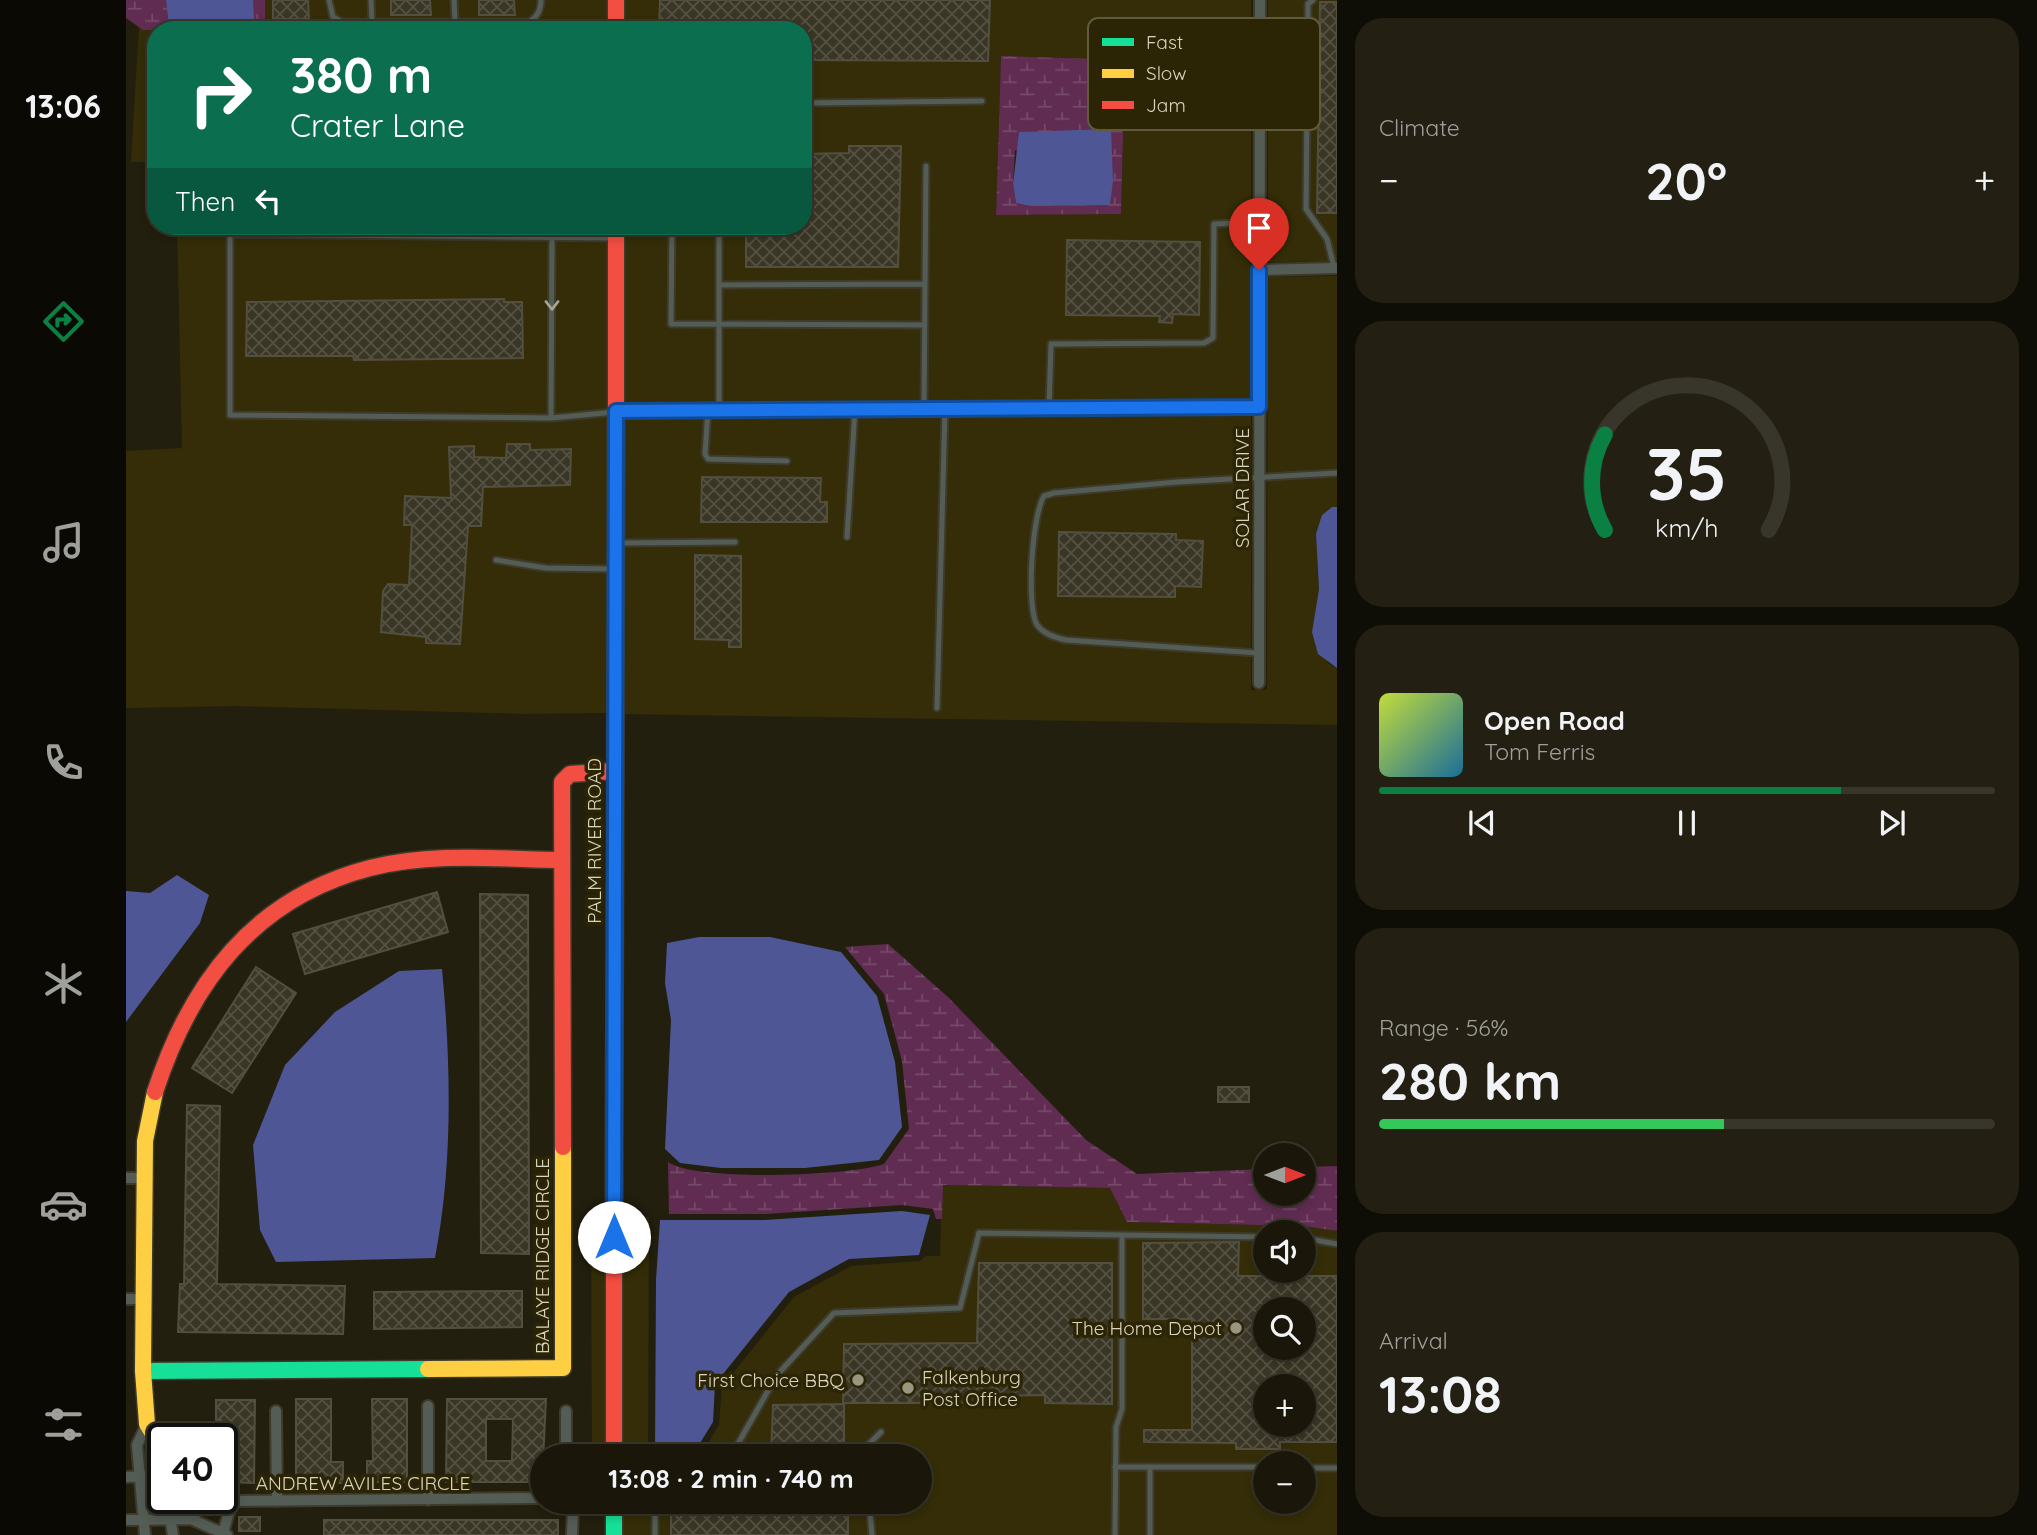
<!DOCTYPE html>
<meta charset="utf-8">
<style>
:root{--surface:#1a170a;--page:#232013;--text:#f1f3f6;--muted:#9f9f9c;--line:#38362b;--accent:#0b8043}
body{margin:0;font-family:Quicksand,sans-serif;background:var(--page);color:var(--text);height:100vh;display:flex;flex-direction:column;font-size:26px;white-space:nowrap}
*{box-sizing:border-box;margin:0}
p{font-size:23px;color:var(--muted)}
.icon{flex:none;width:38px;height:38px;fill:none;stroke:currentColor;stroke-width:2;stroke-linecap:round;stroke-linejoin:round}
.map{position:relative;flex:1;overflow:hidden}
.drawer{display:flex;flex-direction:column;gap:18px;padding:18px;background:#0e0d06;width:700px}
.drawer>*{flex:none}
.hud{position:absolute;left:21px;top:21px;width:665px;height:214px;border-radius:28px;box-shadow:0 4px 10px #0003,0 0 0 2px var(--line);background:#0b6e4f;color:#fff;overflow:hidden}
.needle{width:46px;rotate:90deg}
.fabs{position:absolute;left:1127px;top:1143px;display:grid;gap:14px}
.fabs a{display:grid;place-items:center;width:63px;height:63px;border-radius:50%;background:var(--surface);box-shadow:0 4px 10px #0003,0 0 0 2px var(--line);font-size:35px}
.speed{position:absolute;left:21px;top:1423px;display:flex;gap:14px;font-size:35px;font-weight:700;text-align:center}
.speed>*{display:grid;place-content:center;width:91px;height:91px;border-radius:50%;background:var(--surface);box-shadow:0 4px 10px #0003,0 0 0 2px var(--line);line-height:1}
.speed .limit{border:4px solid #111;border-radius:10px;background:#fff;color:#111}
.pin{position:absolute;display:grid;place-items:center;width:60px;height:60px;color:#fff;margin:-72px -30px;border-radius:50% 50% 50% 0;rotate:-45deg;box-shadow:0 0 7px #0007}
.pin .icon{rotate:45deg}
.me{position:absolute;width:77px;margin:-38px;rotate:0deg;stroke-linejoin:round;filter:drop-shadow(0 0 5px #0008)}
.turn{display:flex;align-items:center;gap:24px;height:147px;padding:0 28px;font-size:32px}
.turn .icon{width:91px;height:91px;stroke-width:2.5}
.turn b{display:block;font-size:49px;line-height:60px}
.then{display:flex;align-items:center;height:66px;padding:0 28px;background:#0003;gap:14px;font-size:26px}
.big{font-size:52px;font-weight:700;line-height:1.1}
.drawer .widget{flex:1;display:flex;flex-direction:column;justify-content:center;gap:10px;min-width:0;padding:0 24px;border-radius:28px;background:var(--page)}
.drawer .dial{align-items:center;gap:0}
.dial svg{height:182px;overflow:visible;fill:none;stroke:var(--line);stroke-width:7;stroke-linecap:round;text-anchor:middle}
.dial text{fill:var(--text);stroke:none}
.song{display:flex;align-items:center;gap:21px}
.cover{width:84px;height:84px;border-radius:10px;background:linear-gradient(135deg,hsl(70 70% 55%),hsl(200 70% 35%))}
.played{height:7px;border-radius:4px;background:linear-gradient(90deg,var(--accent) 75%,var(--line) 75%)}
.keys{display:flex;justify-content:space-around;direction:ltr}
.heat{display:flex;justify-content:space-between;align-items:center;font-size:38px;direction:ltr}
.charge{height:10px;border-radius:5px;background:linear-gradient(90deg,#34c759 56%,var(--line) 0)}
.trip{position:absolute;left:404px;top:1444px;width:402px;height:70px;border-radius:35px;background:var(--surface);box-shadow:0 4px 10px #0003,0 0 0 2px var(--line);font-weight:700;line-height:70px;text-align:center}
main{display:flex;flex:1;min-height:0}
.menu{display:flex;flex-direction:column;width:126px;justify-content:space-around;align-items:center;background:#0a0904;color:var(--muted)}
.menu .icon{width:49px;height:49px}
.menu .active{color:var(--accent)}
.menu b{font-size:32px;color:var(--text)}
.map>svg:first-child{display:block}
</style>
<main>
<nav class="menu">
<b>13:06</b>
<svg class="icon active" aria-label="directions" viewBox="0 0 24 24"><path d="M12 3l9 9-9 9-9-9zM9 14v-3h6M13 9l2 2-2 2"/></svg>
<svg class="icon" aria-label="music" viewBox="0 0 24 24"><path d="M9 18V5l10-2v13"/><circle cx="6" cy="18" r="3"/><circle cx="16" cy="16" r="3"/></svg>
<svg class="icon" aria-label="phone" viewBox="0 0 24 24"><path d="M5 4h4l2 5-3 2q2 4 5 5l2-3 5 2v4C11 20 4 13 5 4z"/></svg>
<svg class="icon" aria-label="climate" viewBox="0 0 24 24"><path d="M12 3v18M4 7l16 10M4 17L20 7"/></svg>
<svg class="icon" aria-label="car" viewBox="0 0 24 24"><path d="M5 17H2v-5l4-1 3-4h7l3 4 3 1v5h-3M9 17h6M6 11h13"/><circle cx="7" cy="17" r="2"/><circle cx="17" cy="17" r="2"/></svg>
<svg class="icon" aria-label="filters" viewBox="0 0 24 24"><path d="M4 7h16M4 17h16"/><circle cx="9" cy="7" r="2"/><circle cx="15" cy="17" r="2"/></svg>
</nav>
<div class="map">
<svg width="1211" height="1535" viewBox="0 0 1211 1535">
<defs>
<pattern id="wetland-marsh" width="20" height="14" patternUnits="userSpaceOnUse" patternTransform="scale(1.75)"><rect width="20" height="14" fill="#602c52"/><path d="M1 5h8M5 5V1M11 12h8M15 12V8" fill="none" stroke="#764a69"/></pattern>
<pattern id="building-cross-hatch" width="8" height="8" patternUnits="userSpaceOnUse" patternTransform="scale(1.75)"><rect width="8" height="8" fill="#3a3625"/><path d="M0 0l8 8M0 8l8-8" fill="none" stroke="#565243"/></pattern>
</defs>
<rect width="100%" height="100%" fill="#231f0e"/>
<!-- built -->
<path fill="#342d08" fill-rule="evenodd" d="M139 0H482V30H44L139 29Z
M499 0H1125V400L498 404 499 226H677V30H499ZM875 57 999 60 995 214H870Z
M1142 0H1211V261L1142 262Z
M13 27 30 30V162H5Z
M51 226H482L481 713 399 714 109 706 0 708V451L56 448Z
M1211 276V507H1206L1190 534 1193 589 1186 632 1202 663 1211 668V725L498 714V419L1125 415V690H1141L1142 277Z
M816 1185 985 1188 1001 1222 1177 1226 1211 1231V1535H496V1502H794V1456H574L593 1425 596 1387 668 1297 725 1266 794 1261 800 1256H814ZM1139 1232H1178V1270H1139ZM1139 1309H1178V1348H1139ZM1139 1386H1178V1424H1139ZM1139 1463H1178V1502H1139Z
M523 1217 522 1456H497V1218Z
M465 1219H480V1456H466Z"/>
<!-- wetland -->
<path fill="url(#wetland-marsh)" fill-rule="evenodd" d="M0 0H40L42 19 127 20V0H139V29L17 30 0 18Z
M875 56 999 60 995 214 870 215ZM889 150 985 193 984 205 890 203 887 184Z
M762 944 822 997 960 1140 1011 1174 1139 1169V1194H1178V1167L1211 1166V1231L1177 1226 1001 1222 984 1188 817 1185 816 1219H810L807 1209 776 1205 639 1214H543L542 1162C571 1182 722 1176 758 1164L783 1129 776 1061 758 994 719 947Z"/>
<!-- water -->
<path fill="#4f5696" d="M40 0H127L128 20 42 19Z
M985 129 987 181 984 205 905 206 890 203 887 184 893 132Z
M1206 507H1211V668L1192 654 1186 632 1193 589 1190 534 1196 515Z
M51 875 83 895 74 923 0 1022V891L24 893Z
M573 937H644L715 952 751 996 769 1062 776 1127 753 1160 679 1168H595L554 1163 539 1149 545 1020 539 983 541 943Z
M316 969C325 1064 327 1164 309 1258L150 1262 134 1230 127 1145 159 1065 209 1012 273 971Z
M776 1211 804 1215 793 1255 723 1259 663 1292 589 1384 587 1422 566 1456H529L530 1280 534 1220H639Z"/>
<!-- building -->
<path fill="url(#building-cross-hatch)" stroke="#524f40" stroke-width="2" fill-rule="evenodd" d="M147 0H182L183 19H147Z
M265 0H304L305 15H265Z
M353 0H388L389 15H353Z
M534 0H864L862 61 677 60V30H533Z
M1194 2H1211V213H1191Z
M723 146H775L772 267H620V226H677V154L723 153Z
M941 240 1074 242 1073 315 1047 314 1046 323 1033 322 1034 316 940 315Z
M378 299V302H396L397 358 228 360 227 356H120L121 302Z
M381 444H404V450L445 449 444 485 357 487 355 526H342L334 644 300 643V637L255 632 257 591 262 584 283 585 286 525H278L279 496 325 498 323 447 348 446V457L380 458Z
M576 477 695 478 694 502H701V522H575Z
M933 532 1050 534V540L1077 541 1075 587 1049 586V597L932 596Z
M569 555 615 556V647H603V640L569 639Z
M311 892 322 932 179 974 167 934Z
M354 894 402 895 403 1254 355 1253Z
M130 967 170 993 106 1093 66 1068Z
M1092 1087H1123V1102H1092Z
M61 1105 94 1106 91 1284 219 1286 217 1334 52 1332 54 1284H58Z
M1113 1242 1112 1276H1211V1442H1154V1449H1110V1443L1018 1442V1430H1066V1319H1017V1243ZM1139 1309H1178V1348H1139ZM1139 1386H1178V1424H1139Z
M853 1263H986V1404L919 1403V1395L854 1396V1403H717L718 1344 851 1343Z
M396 1291V1327L248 1329V1292Z
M170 1399H205V1462H217V1483H170Z
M246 1399H281V1482H241V1461H247Z
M321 1399H420L416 1482H320ZM360 1419H387L386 1461H360Z
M90 1400H129L128 1483 96 1482 95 1420H90Z
M718 1404V1456H645L647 1405Z
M607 1502 722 1503V1535H545V1505L607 1504Z
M113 1517H134V1531H113Z
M198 1520H432V1535H198Z"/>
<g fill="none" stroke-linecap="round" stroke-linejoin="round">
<defs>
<path id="lane" d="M203 0 207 17 216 22H403C412 17 415 10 415 0
M245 0 246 22
M328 0 329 22
M1187 0 1182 4 1180 209 1201 239 1208 267
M1133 69 1182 70
M677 103 856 101
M546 226 545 324 799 325
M487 238 104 234V415L425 418 489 412
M593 285 799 284
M923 407 925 344 1078 343 1087 338 1088 224 1133 222
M798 408 800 166
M582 409 579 454 582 459 661 461
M593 409V226
M425 418 426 237
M721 537 729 409
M493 543 609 542
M370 560 420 568 487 569
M1132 653 940 640C930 638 917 633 911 625 900 606 906 515 918 496L928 493 1051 482 1211 473
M811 708 819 408
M1178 1238 1211 1244
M605 1456 651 1375 708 1313 834 1308 853 1233 1139 1237
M741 1456 742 1445 755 1432
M989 1467H1139
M1178 1468H1211
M529 1502V1535
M743 1502 746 1535
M989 1535 990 1427 996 1409V1235
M1024 1535V1467"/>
<path id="street" d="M1133 270 1211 268
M490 411 1133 407
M1133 683 1134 0
M0 1178H17
M0 1299H18
M302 1406V1500
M150 1411 151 1501
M440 1411V1456
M0 1477 37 1475
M41 1498 47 1535
M434 1502 447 1507 446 1535
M0 1520 65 1519
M97 1533 106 1501
M19 1535 11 1445 21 1424
M101 1535 65 1519 75 1507 95 1501 416 1498"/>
<path id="fast" d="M489 864 490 482
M17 1371 302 1369
M488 1502V1535"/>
<path id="slow" d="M29 1092 19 1141 17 1371 21 1424 33 1444 37 1471
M488 1154 489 864
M302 1369 437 1368V1147"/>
<path id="jam" d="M490 0V30
M490 482V226
M29 1092C65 982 128 898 244 868 306 852 373 859 436 860
M437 1147 436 782 444 774 489 771
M488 1456V1154"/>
</defs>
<!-- lane casing -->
<use href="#lane" stroke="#3e3b2c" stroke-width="9"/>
<!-- street casing -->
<use href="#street" stroke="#3e3b2c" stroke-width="14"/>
<!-- fast casing -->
<use href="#fast" stroke="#3e3b2c" stroke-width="19"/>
<!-- slow casing -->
<use href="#slow" stroke="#3e3b2c" stroke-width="19"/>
<!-- jam casing -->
<use href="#jam" stroke="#3e3b2c" stroke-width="19"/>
<!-- lane -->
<use href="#lane" stroke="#545d55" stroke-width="5"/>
<!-- street -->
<use href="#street" stroke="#545d55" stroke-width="10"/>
<!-- fast -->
<use href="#fast" stroke="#16e098" stroke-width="16"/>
<!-- slow -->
<use href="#slow" stroke="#ffcf43" stroke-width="16"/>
<!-- jam -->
<use href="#jam" stroke="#f24e42" stroke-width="16"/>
</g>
<!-- one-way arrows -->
<defs><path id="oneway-chevron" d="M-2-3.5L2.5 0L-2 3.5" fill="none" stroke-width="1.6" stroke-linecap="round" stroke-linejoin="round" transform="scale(1.75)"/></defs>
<use stroke="#a4a494" href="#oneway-chevron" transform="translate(426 305) rotate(90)"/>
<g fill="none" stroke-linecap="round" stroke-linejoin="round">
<defs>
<path id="route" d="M488 1237 490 411 1133 407V270"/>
</defs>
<!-- route casing -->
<use href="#route" stroke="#114b97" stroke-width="18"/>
<!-- route -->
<use href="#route" stroke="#1a73e8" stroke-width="12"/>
</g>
<!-- markers -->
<g fill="#999580" stroke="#2c2505" stroke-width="2.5">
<circle cx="1110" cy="1328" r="7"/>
<circle cx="732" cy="1380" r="7"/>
<circle cx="782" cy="1388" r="7"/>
</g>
<g text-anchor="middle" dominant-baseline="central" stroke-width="7" stroke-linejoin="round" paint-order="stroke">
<!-- street labels -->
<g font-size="19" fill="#d9d4be" stroke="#2c2505">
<text transform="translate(1116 488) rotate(-90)">SOLAR DRIVE</text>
<text transform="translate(468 841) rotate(-90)">PALM RIVER ROAD</text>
<text transform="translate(416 1256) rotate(-90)">BALAYE RIDGE CIRCLE</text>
<text x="237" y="1483">ANDREW AVILES CIRCLE</text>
</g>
<!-- poi labels -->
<g font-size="19" fill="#d9d4be" stroke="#2c2505" text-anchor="end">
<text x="1096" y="1328">The Home Depot</text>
<text x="796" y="1377" text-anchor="start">Falkenburg<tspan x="796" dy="22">Post Office</tspan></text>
<text x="718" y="1380">First Choice BBQ</text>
</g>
</g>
<!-- legend -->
<rect x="962" y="18" width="232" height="112" rx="10" fill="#2c2505" stroke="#605a3c" stroke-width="2"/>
<rect x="976" y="38" width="32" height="8" fill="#16e098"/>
<rect x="976" y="69" width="32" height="9" fill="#ffcf43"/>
<rect x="976" y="101" width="32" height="8" fill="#f24e42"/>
<g font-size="19" fill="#d9d4be">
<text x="1020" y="49">Fast</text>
<text x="1020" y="80">Slow</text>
<text x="1020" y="112">Jam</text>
</g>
</svg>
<div class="fabs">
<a><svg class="needle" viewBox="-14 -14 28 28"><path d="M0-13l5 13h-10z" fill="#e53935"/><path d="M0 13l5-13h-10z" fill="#9f9f9c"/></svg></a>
<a><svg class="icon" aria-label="sound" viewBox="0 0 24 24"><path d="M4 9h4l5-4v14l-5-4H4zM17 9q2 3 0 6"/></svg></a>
<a><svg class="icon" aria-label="search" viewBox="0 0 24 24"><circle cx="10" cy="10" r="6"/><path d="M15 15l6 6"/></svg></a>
<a>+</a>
<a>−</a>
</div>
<div class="speed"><div class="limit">40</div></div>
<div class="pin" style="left:1133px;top:270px;background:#d93025"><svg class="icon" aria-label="arrive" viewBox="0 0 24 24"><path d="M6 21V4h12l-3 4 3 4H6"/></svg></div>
<svg class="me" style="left:488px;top:1237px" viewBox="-20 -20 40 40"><circle r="19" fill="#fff"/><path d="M0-13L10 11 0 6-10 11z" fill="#1a73e8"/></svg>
<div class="trip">13:08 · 2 min · 740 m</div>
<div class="hud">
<div class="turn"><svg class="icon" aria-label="right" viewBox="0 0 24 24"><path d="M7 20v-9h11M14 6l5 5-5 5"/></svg><div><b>380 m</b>Crater Lane</div></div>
<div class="then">Then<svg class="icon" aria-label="left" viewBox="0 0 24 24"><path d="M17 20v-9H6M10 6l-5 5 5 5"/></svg></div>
</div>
</div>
<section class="drawer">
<div class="widget"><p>Climate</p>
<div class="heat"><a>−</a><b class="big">20°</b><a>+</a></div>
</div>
<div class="widget dial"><svg viewBox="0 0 100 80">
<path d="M14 69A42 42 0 1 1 86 69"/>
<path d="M14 69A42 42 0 0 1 14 27" stroke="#0b8043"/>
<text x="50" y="56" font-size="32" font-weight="700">35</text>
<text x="50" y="72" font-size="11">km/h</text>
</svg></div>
<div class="widget">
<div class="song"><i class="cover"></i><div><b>Open Road</b><p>Tom Ferris</p></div></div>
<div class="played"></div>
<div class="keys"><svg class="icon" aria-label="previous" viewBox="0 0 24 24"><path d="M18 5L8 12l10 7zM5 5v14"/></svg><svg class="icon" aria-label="pause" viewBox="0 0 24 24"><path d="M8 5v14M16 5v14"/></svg><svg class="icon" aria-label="next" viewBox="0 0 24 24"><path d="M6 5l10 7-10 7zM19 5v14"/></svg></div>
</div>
<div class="widget"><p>Range · 56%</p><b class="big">280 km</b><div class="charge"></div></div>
<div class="widget"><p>Arrival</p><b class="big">13:08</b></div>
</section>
</main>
